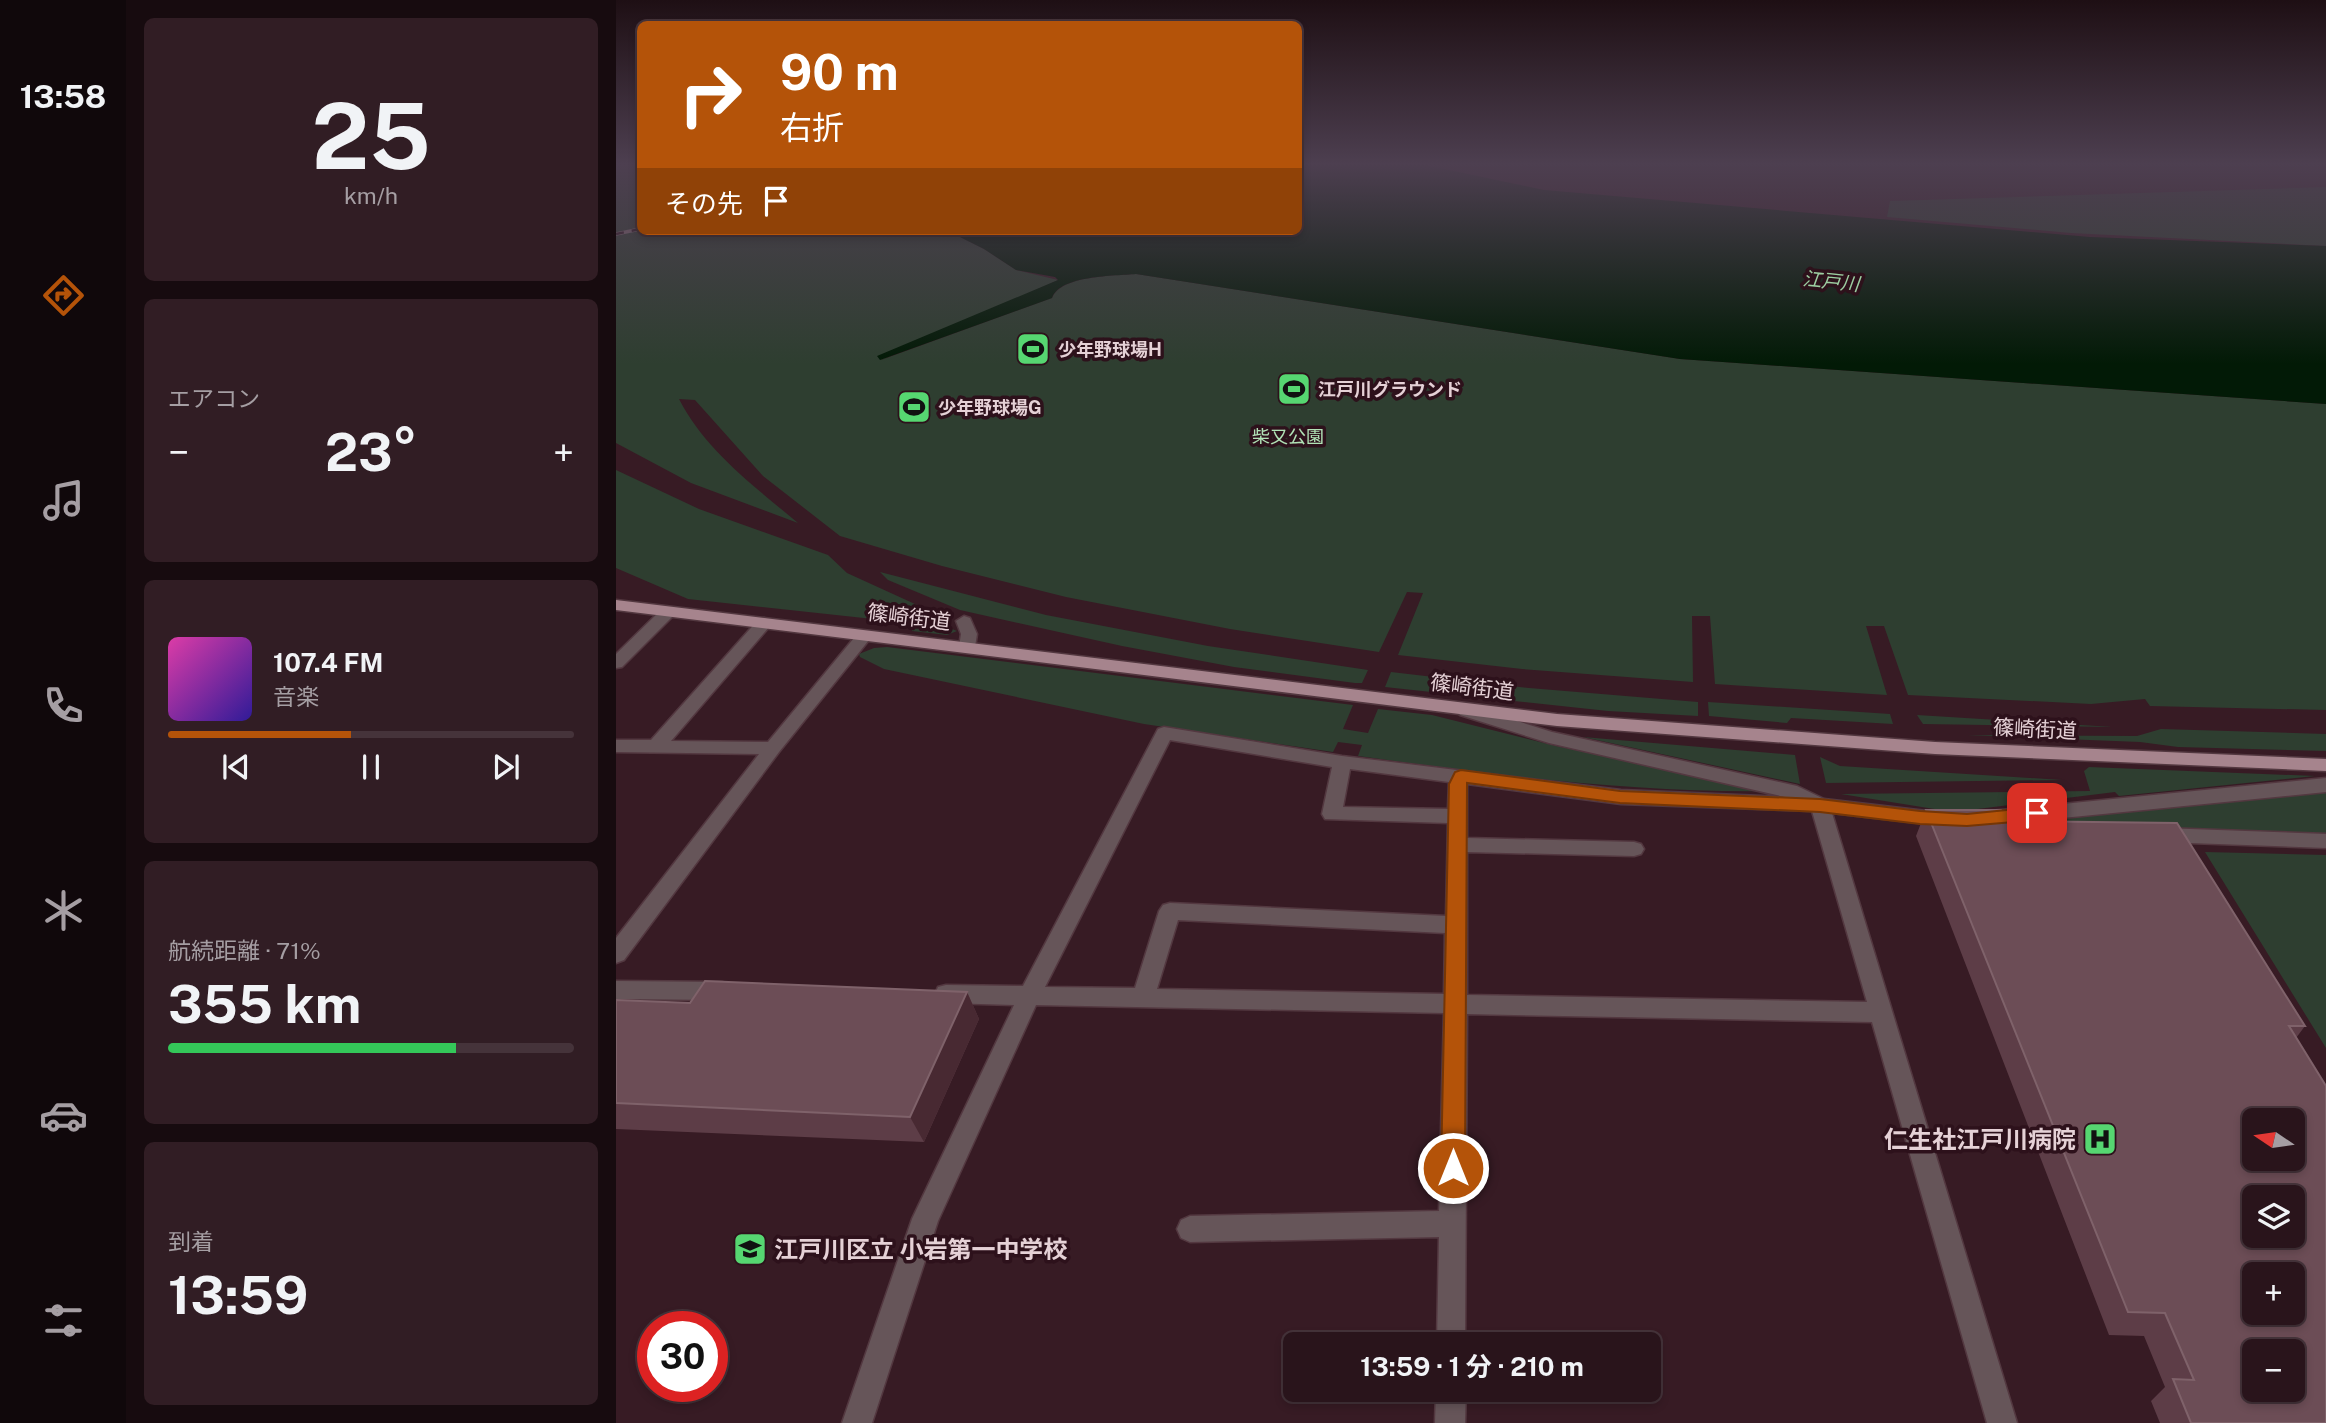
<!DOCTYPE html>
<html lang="ja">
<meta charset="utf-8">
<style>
:root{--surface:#29141b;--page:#311d24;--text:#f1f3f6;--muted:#a59ea3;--line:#45333a;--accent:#b45309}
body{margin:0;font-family:"Public Sans","Noto Sans JP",sans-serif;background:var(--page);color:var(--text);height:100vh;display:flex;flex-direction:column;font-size:26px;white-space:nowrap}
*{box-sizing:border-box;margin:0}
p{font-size:23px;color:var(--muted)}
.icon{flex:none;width:38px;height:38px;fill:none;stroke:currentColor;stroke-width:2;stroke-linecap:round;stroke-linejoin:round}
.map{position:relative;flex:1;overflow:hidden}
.details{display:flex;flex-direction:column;gap:18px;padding:18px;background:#170b0f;width:490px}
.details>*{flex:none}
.guide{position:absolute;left:21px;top:21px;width:665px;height:214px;border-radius:10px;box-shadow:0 4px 10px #0003,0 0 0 2px var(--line);background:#b45309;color:#fff;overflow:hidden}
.needle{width:46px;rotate:283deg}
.tools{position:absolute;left:1626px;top:1108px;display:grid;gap:14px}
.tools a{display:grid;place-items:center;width:63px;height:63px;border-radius:10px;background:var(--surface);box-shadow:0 4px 10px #0003,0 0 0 2px var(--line);font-size:35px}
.speed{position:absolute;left:21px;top:1311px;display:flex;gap:14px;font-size:35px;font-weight:700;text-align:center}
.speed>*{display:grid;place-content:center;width:91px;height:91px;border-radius:50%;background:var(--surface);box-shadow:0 4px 10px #0003,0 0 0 2px var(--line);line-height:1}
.speed .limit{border:10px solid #d22;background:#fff;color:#111}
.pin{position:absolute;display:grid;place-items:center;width:60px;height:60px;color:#fff;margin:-30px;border-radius:14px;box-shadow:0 4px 10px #0006}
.me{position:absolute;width:77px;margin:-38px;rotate:0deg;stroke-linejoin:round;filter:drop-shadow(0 0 5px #0008)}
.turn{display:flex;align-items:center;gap:24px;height:147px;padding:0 28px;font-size:32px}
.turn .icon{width:91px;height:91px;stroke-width:2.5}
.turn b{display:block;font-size:49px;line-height:60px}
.then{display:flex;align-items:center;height:66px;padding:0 28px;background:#0003;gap:14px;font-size:26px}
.big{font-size:52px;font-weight:700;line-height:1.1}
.details .card{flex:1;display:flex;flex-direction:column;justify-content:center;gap:10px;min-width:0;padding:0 24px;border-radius:10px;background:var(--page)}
.details .dial{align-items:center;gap:0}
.dial b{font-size:91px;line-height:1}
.song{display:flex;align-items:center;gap:21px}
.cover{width:84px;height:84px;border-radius:10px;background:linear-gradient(135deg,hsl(320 70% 55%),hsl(250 70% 35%))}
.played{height:7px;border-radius:4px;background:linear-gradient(90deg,var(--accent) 45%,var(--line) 45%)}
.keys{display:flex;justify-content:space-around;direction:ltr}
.heat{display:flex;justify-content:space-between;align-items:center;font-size:38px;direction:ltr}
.charge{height:10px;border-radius:5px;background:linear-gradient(90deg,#34c759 71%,var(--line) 0)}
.trip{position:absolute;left:667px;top:1332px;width:378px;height:70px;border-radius:10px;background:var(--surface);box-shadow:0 4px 10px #0003,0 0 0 2px var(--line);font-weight:700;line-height:70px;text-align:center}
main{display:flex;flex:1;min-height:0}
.tab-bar{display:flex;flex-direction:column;width:126px;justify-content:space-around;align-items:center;background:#10080b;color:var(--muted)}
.tab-bar .icon{width:49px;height:49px}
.tab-bar .selected{color:var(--accent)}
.tab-bar b{font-size:32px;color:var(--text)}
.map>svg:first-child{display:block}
</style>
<main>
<nav class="tab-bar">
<b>13:58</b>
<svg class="icon selected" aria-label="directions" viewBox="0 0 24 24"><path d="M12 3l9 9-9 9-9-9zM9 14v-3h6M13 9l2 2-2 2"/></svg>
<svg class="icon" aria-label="music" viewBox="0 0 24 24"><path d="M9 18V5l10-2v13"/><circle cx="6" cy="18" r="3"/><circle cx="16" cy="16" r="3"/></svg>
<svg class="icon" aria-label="phone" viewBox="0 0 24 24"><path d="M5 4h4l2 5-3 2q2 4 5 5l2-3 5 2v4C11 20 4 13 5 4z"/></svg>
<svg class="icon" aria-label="climate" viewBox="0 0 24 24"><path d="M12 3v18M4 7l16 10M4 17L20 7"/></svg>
<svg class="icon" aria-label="car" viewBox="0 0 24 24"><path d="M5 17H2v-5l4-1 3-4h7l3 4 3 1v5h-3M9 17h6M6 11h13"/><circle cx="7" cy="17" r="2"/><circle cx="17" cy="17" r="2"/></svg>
<svg class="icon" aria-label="filters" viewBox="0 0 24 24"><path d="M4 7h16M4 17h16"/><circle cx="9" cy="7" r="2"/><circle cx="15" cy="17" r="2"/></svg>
</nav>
<section class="details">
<div class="card dial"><b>25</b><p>km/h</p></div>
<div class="card"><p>エアコン</p>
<div class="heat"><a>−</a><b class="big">23°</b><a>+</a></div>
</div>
<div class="card">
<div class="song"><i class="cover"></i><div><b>107.4 FM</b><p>音楽</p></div></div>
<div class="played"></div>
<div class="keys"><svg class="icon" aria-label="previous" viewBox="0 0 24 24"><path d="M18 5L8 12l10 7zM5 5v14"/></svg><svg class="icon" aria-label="pause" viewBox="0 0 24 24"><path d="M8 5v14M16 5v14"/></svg><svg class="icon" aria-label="next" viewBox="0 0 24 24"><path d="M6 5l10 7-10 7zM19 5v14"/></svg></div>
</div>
<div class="card"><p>航続距離 · 71%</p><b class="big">355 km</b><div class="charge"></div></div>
<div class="card"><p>到着</p><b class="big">13:59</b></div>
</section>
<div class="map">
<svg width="1710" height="1423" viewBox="0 0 1710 1423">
<rect width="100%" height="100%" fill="#371b24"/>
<!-- green -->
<path fill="#2e3e30" d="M0 165H24V231H332L368 249 400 270 442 280 265 360 436 298C445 275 499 276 520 274L1064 359 1710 404V710L1534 706 1529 699 1475 704 1292 695 1268 626H1250L1271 695 1099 684 1094 616H1076L1077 682 906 669 782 655 807 593 791 592 763 652 614 629 450 597 326 566 224 536 147 476 79 400 63 399C89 450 139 487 182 523L75 483 0 443Z
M1710 187V246L1455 233 1271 217 1274 201Z
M0 470 83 509 212 555 231 573 334 620 326 625 341 631 331 635 296 631 294 623 72 599 0 568Z
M264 572 430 615 592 646 752 670 746 683H739L618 667 506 646 344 610 272 580Z
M271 647 737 705 727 729 752 733 762 709 816 715 940 746 1157 791C1017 793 880 775 742 756L746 745 722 742 717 752 528 724 268 669 244 657 243 654 258 648Z
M775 672 913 688 1082 702V716L992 711 769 687Z
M1092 702 1274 714 1277 724 1175 718 1171 723 1093 716Z
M1301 715 1497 727 1307 724Z
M1545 729 1710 734V751L1562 747 1524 742 1351 735 1521 736Z
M967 737 1179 755 1184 784Z
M1204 757 1224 766 1446 780 1210 783Z
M1473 767 1699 776 1503 796 1499 792 1337 812 1225 794 1474 791 1468 771Z
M1710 792V834L1629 833 1421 821Z
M1589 852 1710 855V1048Z"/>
<!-- water -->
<path fill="#021a06" d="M683 165H809L928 190 1474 237 1710 246V404L1064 359 520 274C499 276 444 275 436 298L264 360 261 356 442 280 439 277 400 270 368 249 332 231H682Z"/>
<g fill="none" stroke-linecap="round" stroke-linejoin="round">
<defs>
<path id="minor" d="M52 607 60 612 58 615 6 667 0 668V654L46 609Z
M348 616 354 618 361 634 359 647 351 652 343 647 345 634 340 621Z
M148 618 154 620 156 623 154 626 55 741 152 742 243 632H255L257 635 163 752 8 960 0 963V938L143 754 0 752V740H35L142 620Z
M850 705 936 732 1181 786 1208 799 1336 814 1339 819 1336 824 1329 826 1216 813 1401 1423H1371L1256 1022 851 1014 849 1344H821L823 1237 574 1242 565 1238 561 1229 565 1220 574 1216 823 1211 828 1013 420 1005 322 1221 256 1423H226L296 1219 398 1005 330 1003 322 1001 319 994 322 987 330 985 407 986 542 729 548 727 726 756 1005 790 1169 797 933 743 844 715 841 711 844 707ZM554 740 716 767 706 814 709 819 832 823 830 916 554 903 547 905 543 911 519 988 429 987ZM734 769 833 782 832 809 727 807ZM851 784 1005 804 1196 811 1251 1002 851 995V852L1018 856 1025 854 1028 849 1025 844 1018 842 851 838ZM562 920 829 933 828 994 541 989Z
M1710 778V792L1364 826 1357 824 1354 819 1357 814 1364 812Z
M1546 828 1710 834V848L1546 842 1539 840 1536 835 1539 830Z
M0 981 106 982 114 984 117 991 114 998 106 1000 0 999Z
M820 1390H850L849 1423H819Z"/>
<path id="major" d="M0 600 941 714 1319 742 1710 759V771L1319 754 941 726 0 610Z"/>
</defs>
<!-- minor casing -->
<use href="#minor" stroke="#533840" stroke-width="3"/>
<!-- major casing -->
<use href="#major" stroke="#533840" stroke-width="3"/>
<!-- minor -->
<use href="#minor" fill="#665559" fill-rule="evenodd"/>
<!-- major -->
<use href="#major" fill="#a6848d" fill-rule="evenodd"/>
<defs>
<path id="rail" d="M0 234 24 229"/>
</defs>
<!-- rail casing -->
<use href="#rail" stroke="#887077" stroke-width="3.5"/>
<!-- rail -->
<use href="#rail" stroke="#2d111b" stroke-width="2.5" stroke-dasharray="8" stroke-linecap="butt"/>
</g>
<!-- wall -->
<path fill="#5d3d47" d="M1310 810 1390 821 1689 1026 1680 1038 1710 1423H1544L1535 1401 1549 1387 1528 1336 1493 1335 1300 836Z
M351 992 363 1019 308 1142 0 1129V1000L74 1003Z"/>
<!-- shaded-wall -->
<path fill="#482932" d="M351 992 363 1019 308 1142 294 1117Z"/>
<!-- building -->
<path fill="#6c4d56" stroke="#7f626a" stroke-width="2" fill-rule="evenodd" d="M1310 810H1385L1390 821 1561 823 1689 1026H1673L1710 1086V1423H1575L1557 1379 1578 1380 1549 1313 1512 1312ZM1638 1120H1676V1158H1638ZM1638 1197H1676V1236H1638ZM1638 1274H1676V1312H1638ZM1638 1351H1676V1390H1638Z
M89 981 351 992 294 1117 0 1103V1000L74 1003Z"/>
<!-- sky -->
<linearGradient id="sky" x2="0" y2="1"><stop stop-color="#1e0f14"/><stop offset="0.45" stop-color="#4d3f50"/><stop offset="1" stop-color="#4d3f50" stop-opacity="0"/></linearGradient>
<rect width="1710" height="364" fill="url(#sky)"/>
<!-- route -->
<path fill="#b45309" stroke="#753606" stroke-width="2" d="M845 770 1004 791 1204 799 1304 811 1351 814 1421 807 1427 809 1430 813 1427 818 1421 820 1351 826 1304 824 1204 812 1004 803 851 783 849 1168 845 1176 837 1179 829 1176 825 1168 833 784 839 772Z"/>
<!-- icons -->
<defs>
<symbol id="stadium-square" viewBox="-11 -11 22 22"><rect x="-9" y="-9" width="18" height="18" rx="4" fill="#56d671" stroke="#2d111b"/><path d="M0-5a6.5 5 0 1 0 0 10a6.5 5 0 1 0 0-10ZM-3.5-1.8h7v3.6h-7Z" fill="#111"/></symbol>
<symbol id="hospital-square" viewBox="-11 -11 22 22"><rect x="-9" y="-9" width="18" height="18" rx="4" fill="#56d671" stroke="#2d111b"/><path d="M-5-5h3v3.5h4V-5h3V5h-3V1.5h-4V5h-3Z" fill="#111"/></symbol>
<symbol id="school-square" viewBox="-11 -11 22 22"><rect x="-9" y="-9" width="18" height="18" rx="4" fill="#56d671" stroke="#2d111b"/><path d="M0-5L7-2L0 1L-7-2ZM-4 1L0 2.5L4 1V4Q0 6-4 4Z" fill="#111"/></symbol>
</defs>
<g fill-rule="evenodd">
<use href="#stadium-square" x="398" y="330" width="38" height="38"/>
<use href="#stadium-square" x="659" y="370" width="38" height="38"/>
<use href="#stadium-square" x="279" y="388" width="38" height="38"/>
<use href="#hospital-square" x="1465" y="1120" width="38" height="38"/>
<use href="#school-square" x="115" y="1230" width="38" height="38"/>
</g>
<g text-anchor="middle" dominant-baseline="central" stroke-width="7" stroke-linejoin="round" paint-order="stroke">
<!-- far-poi labels -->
<g font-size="18" font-weight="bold" fill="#e5d1d6" stroke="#2d111b" text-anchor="start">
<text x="442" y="349">少年野球場H</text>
<text x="702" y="389">江戸川グラウンド</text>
<text x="322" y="407">少年野球場G</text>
</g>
<!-- far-park labels -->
<g font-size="18" fill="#b1e3b6" stroke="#2d111b">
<text x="672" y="436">柴又公園</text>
</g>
<!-- far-water labels -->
<g font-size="19" font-style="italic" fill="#9dcfa2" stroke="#2d111b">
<text transform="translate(1215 281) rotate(6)">江戸川</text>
</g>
<!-- street labels -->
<g font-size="21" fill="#e5d1d6" stroke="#2d111b">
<text transform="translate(293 617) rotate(7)">篠崎街道</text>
<text transform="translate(856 687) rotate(7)">篠崎街道</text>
<text transform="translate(1419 729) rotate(3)">篠崎街道</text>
</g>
<!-- near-poi labels -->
<g font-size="24" font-weight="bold" fill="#e5d1d6" stroke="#2d111b" text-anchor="end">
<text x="1460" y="1139">仁生社江戸川病院</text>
<text x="158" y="1249" text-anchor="start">江戸川区立 小岩第一中学校</text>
</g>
</g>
</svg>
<div class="tools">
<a><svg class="needle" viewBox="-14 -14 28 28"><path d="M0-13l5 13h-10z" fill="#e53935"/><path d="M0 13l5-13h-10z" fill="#a59ea3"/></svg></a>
<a><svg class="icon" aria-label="layers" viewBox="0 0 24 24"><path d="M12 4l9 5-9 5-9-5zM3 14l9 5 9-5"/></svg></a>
<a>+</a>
<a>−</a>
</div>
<div class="speed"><div class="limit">30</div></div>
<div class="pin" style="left:1421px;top:813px;background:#d93025"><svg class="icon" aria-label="arrive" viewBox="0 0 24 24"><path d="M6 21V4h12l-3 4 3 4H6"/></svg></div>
<svg class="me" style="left:837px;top:1168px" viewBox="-20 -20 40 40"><circle r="17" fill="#b45309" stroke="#fff" stroke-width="3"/><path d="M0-11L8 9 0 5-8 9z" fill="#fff"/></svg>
<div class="trip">13:59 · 1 分 · 210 m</div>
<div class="guide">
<div class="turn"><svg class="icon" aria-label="right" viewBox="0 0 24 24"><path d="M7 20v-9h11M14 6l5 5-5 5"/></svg><div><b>90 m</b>右折</div></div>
<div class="then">その先<svg class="icon" aria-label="arrive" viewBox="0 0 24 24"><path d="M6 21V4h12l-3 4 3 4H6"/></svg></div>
</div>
</div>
</main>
